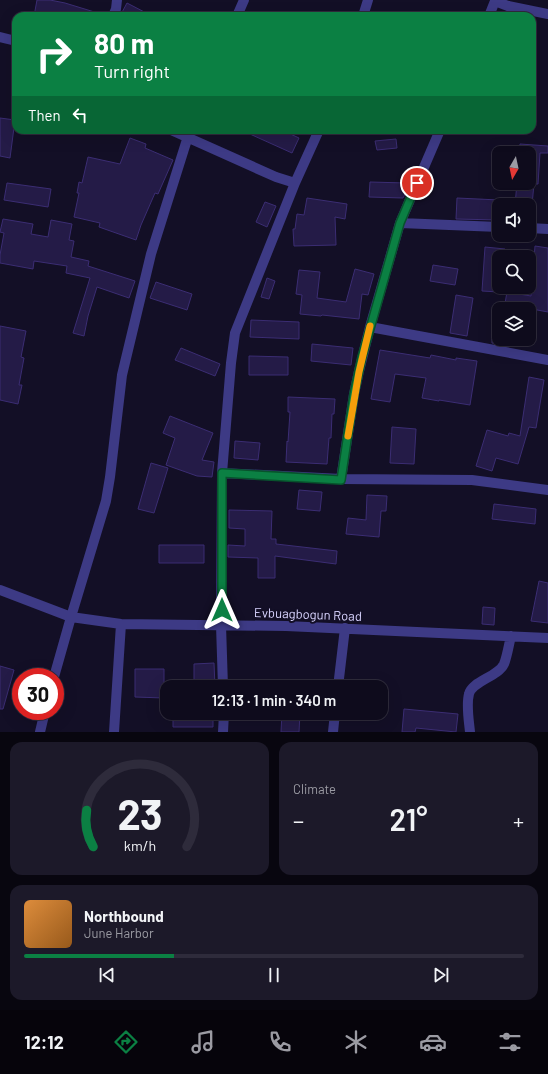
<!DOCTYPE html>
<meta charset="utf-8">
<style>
:root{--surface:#0e0b1c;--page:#1c1929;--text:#f1f3f6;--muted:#9b9ba3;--line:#2e2b3b;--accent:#0b8043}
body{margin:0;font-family:Barlow,sans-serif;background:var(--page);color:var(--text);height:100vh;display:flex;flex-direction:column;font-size:15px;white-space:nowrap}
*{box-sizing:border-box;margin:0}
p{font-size:13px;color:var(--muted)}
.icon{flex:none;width:22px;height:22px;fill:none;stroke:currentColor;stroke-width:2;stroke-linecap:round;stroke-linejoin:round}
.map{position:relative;height:732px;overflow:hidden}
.details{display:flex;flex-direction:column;gap:10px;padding:10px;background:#08060f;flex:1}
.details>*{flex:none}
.top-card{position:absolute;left:12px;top:12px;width:524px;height:122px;border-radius:12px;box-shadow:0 4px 16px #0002,0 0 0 1px var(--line);background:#0b8043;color:#fff;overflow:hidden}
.needle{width:26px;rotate:189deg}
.fabs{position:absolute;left:492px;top:146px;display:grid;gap:8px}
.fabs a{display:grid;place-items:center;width:44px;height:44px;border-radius:8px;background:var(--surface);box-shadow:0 4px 16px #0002,0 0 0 1px var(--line);font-size:20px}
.speed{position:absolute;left:12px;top:668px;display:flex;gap:8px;font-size:20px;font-weight:700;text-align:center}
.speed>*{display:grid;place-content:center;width:52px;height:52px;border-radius:50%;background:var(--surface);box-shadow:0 4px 16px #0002,0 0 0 1px var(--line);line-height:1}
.speed .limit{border:6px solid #d22;background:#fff;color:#111}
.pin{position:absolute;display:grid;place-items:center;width:34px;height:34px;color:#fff;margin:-17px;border:2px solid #fff;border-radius:50%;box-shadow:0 1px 4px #0007}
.me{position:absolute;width:44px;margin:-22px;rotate:0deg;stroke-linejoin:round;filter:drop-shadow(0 0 3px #0008)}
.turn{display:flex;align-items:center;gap:14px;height:84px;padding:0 16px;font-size:18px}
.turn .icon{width:52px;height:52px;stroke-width:2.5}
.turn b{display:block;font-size:28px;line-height:34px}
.then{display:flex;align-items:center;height:38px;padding:0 16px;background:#0003;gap:8px;font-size:15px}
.big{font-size:30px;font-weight:600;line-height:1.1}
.details .card{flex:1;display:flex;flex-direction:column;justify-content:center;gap:6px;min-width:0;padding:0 14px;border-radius:12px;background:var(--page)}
.details .dial{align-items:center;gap:0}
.dial svg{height:104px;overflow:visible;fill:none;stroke:var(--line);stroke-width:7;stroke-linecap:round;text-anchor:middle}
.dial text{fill:var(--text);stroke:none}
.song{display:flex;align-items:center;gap:12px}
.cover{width:48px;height:48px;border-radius:6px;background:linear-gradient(135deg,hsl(30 70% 55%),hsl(30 70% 35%))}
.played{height:4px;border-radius:2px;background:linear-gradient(90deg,var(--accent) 30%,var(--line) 30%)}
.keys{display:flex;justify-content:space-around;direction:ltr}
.heat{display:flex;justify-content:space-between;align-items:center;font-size:22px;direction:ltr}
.details .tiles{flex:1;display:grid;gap:10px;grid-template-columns:1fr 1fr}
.card:last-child{grid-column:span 2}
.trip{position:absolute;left:160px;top:680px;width:228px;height:40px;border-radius:12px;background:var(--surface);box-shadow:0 4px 16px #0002,0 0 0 1px var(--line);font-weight:600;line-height:40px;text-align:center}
.tabs{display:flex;height:64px;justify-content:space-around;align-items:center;background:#06040b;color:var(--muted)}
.tabs .icon{width:28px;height:28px}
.tabs .active{color:var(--accent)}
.tabs b{font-size:18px;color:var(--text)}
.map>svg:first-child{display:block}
</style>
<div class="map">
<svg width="548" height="732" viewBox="0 0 548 732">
<rect width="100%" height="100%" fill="#130f26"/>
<!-- building -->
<path fill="#241b47" stroke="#3b2d73" d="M37 0H50L65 3 101 14V16H34Z
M127 3 152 16H120Z
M0 118 15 120 10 158 0 156Z
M241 130H282L299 138 292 153Z
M130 138 146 144 145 148 173 160 158 194 155 193 141 225 136 240 99 227 100 223 74 217 79 193H77L79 182 82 183 88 157 120 164Z
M396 139 397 148 377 150 375 141Z
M520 144 548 146V153H540L538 184H534L532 205H515L517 183H529V153H519Z
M370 182 406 183V192L403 198 369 197Z
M7 183 51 189 48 207 4 200Z
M307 198 347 204 345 219 335 217 336 245 294 246 293 229H295L297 214 304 215Z
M457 198 499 200V220L456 219Z
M265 202 276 206 267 227 256 222Z
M3 219 33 224 31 234 48 237 51 220 72 224 69 240 74 241 71 257 89 261 88 266 135 281 129 298 97 287 88 316 84 336 73 333 90 278 66 273 67 266 34 261 33 269 0 263V255L4 233 0 232Z
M535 246 548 248V312L521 307V309H504L507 292 531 296Z
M485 247 505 249 504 257H499V292L482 291Z
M433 265 458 269 455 285 430 281Z
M355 269 374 274 368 295 362 294 359 319 322 315 321 316 300 314 302 295 296 294 299 270 320 272 317 298 346 302Z
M267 278 275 281 269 299 261 297Z
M156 282 192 294 187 310 150 298Z
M456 295 473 298 467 336 450 333Z
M251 320 299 322V339L250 337Z
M0 326 26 331 21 357 24 358 19 385H22L18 404 0 400Z
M492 339H511L509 346 492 343Z
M312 344 353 348 351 365 311 361Z
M181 348 220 364 215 376 175 360Z
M380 350 430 358 431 355 456 360V358L477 361 470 405 439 400V401L422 398 426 378 395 374 390 402 371 399Z
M249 356 288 357V375H249Z
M529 377 544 380 536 428 529 427 518 464 496 458 492 471 476 466 487 430 508 436 509 433 520 436Z
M288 397 335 399 334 414H332L331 438H329L327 464 286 462 287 441 288 442 290 412H288Z
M170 416 213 433 202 460 214 462 212 477 197 476 166 465 175 438 163 433Z
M392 427 416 429 414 464 390 463Z
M235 441 260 443 258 460 234 458Z
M151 463 168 468 154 513 138 509Z
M299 490 322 492 320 511 297 509Z
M367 495 387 496 386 511H381L379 537 346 534 348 518 366 520Z
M494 504 536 509 535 524 492 519Z
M229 510 272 511 271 539H276V544L337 551 336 564 275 556V578H258V558L228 557V545L245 546V529L229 528Z
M159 545H204V563H159Z
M539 581 548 583V623L531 621Z
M483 607 495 608 494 625 482 624Z
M214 663 215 687H194V664Z
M0 666 14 670 3 709H0Z
M135 669H164V698L135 697Z
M404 709 458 714 456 732 416 728 415 732H402Z
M173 713H213V727H173Z
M282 713H300L299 732H281Z"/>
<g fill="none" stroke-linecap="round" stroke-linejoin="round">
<!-- minor -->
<path stroke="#3d3a85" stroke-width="10" d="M495 0V1L508 6 548 14
M113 16 116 9 117 0
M237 16 244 0
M363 16 368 0
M489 16 495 1
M0 37 16 41
M171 130 276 177 295 183 235 333 231 363 222 473 221 625 223 687
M295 183 319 130
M400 223 499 227
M529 228 548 229
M370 327 548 360
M222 473 341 479 472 480 548 490
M341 479 354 394 359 371 370 327 400 223 440 130
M0 590 71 617 121 624 286 626 548 638
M54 677 71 617 106 501 110 477 122 375 151 254 190 130
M338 687 345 628
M40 732 45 711
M114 732 121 624
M223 732 224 713
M333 732 335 713
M470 732C469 721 466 705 469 694 472 681 498 677 504 664 507 657 509 644 511 636"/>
</g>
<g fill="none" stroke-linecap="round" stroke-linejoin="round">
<defs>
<path id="route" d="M222 610V473L341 480 354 394 362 357 400 223 417 183"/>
</defs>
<!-- route casing -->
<use href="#route" stroke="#07532c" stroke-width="10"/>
<!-- route -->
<use href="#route" stroke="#0b8043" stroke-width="7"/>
<!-- slow -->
<path stroke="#f59e0b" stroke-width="7" d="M348 436 359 372 370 326"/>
</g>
<g text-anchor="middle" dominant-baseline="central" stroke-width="4" stroke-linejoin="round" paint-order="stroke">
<!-- street labels -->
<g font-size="13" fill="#d9d4ff" stroke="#130f26">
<text transform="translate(308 614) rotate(2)">Evbuagbogun Road</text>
</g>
</g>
</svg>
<div class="fabs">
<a><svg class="needle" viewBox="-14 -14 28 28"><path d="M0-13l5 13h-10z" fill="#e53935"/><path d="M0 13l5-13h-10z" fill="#9b9ba3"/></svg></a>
<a><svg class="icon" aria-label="sound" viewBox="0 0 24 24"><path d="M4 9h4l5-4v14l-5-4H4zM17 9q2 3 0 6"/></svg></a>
<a><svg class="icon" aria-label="search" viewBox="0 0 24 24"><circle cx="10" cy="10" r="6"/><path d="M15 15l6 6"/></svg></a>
<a><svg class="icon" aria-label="layers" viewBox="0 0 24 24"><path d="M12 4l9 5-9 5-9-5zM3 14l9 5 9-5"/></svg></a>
</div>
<div class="speed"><div class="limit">30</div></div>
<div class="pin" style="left:417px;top:183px;background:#d93025"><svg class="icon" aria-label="arrive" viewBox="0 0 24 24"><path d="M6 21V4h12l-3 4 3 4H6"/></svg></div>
<svg class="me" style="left:222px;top:610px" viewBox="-20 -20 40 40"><path d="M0-17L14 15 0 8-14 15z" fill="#0b8043" stroke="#fff" stroke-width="4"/></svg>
<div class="trip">12:13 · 1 min · 340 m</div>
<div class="top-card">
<div class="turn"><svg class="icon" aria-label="right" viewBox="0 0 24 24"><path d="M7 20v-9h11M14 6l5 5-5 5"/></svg><div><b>80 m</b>Turn right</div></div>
<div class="then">Then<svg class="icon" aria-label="left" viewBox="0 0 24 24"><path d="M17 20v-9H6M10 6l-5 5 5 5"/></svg></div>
</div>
</div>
<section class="details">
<div class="tiles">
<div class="card dial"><svg viewBox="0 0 100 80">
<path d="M14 69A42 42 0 1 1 86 69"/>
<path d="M14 69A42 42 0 0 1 9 41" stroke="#0b8043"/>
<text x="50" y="56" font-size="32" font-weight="700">23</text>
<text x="50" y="72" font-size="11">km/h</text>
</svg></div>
<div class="card"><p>Climate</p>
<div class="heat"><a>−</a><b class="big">21°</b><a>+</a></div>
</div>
<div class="card">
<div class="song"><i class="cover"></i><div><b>Northbound</b><p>June Harbor</p></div></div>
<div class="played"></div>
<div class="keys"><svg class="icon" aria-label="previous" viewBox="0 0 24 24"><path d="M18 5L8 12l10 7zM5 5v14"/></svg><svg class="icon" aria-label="pause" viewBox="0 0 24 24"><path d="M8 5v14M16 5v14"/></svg><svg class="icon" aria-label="next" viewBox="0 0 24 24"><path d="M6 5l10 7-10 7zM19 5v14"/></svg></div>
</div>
</div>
</section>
<nav class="tabs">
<b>12:12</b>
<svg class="icon active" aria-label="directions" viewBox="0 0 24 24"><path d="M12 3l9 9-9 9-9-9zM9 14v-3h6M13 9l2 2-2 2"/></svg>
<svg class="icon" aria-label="music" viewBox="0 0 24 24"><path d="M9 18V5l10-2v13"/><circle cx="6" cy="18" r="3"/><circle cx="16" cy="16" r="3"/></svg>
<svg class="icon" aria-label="phone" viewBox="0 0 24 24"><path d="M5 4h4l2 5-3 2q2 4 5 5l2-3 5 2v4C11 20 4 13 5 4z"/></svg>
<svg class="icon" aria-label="climate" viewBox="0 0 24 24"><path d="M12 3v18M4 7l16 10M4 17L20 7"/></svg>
<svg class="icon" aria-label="car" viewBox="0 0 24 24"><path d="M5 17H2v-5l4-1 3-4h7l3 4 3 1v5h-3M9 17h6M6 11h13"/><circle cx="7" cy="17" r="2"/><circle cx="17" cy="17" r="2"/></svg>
<svg class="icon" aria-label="filters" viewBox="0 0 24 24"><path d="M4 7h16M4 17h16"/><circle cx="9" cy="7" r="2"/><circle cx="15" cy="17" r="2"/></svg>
</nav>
